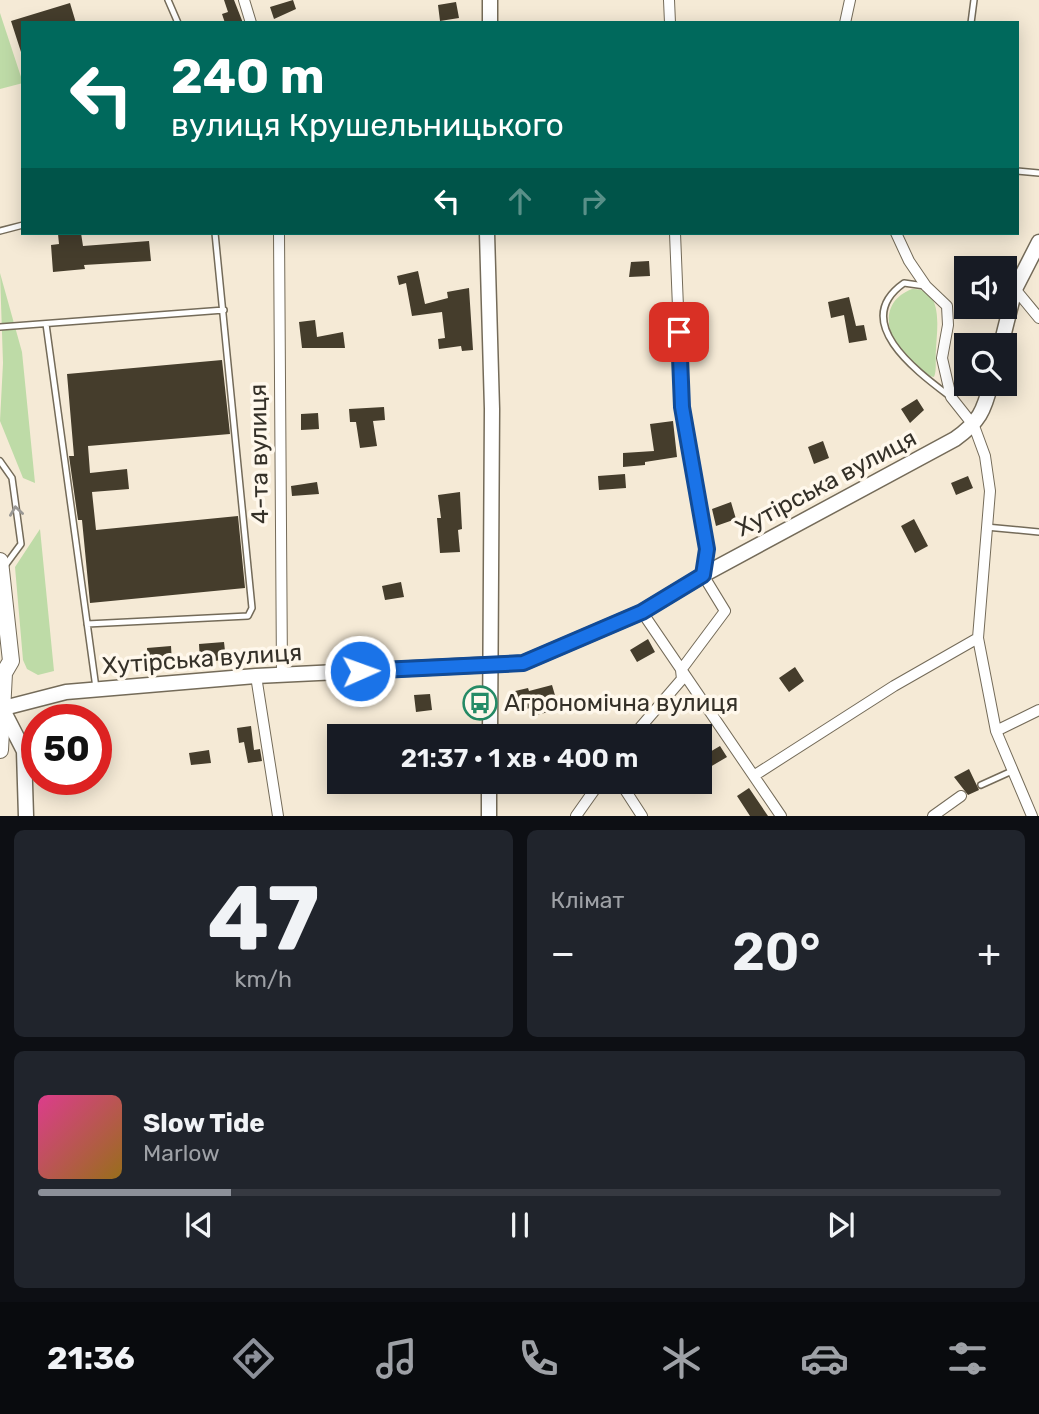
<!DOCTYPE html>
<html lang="uk">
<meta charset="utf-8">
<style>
:root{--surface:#171b24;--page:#20242c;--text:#f1f3f6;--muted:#9ea1a6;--line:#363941;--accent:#8c9099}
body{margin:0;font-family:Rubik,sans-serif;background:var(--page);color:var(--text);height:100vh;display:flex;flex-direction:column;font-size:26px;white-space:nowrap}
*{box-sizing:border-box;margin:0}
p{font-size:23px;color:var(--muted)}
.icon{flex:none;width:38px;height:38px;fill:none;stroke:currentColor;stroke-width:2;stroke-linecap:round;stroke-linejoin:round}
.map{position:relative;height:816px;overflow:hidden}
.sheet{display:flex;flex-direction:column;gap:14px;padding:14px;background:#0d0f14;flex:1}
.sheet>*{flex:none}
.banner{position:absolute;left:21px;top:21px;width:998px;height:214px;border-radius:0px;box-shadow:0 4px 18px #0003;background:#00695c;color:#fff;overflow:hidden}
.tools{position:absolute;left:954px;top:256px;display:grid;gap:14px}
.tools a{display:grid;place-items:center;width:63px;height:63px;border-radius:0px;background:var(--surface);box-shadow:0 4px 18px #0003;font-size:35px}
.speed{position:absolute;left:21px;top:704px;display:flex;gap:14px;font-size:35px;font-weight:700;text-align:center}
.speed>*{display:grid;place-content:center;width:91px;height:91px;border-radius:50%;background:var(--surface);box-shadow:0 4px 18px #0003;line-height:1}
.speed .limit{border:10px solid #d22;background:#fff;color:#111}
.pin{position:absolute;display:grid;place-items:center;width:60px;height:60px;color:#fff;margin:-30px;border-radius:14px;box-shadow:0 4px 10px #0006}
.me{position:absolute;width:77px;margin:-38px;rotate:88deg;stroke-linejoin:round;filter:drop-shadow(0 0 5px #0008)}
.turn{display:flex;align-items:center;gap:24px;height:147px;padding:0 35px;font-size:32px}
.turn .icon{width:91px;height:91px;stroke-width:2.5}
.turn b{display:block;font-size:49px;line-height:60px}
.lanes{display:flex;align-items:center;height:66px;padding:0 35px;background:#0003;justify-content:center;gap:35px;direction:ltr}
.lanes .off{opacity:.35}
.big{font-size:52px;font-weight:600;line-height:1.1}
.sheet .widget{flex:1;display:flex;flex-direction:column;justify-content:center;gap:10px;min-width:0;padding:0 24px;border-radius:10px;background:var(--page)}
.sheet .dial{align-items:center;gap:0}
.dial b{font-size:91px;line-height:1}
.song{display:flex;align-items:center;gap:21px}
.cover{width:84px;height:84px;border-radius:10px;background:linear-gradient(135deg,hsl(330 70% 55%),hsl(40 70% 35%))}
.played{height:7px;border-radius:4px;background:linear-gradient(90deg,var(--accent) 20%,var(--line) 20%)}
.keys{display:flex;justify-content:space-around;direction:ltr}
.heat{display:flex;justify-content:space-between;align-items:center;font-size:38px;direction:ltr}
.sheet .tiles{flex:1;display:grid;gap:14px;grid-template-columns:1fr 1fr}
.widget:last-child{grid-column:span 2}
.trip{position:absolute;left:327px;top:724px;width:385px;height:70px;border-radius:0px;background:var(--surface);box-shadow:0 4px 18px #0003;font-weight:600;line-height:70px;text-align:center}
.dock{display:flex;height:112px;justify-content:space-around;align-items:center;background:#090b0e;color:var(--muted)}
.dock .icon{width:49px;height:49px}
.dock .current{color:var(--accent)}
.dock b{font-size:32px;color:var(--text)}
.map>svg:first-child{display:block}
</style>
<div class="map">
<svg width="1039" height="816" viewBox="0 0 1039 816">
<rect width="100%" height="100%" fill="#f5ead6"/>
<!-- green -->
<path fill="#bedba7" d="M0 13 23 83 0 89Z
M0 273 22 352 35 483 23 478 0 421 3 363Z
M912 289C944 288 937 328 936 349 935 358 937 370 934 377 902 371 863 308 912 289Z
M40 529 54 671 38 675 27 669 23 660 15 567Z"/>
<!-- building -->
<path fill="#453d2c" d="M224 0H234L243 23H225L222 14 228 12Z
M293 0 296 9 274 19 270 7Z
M456 2 459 18 440 21 438 5Z
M70 3 76 23H23L21 52 11 21Z
M81 233 83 246 149 241 151 261 84 265 85 269 53 272 51 245 59 244 58 234Z
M649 261 650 276 629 277 631 262Z
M418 271 425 304 448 298 447 292 469 288 473 350 462 351 461 346 439 349 438 339 445 338 442 312 412 316 406 283 399 285 397 276Z
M849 297 856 326 864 325 867 340 849 343 844 315 831 318 828 302Z
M315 320 317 337 343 332 345 348H302L299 322Z
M222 360 230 434 88 446 90 473 127 469 129 489 92 492 96 530 238 516 245 588 90 603 82 520H78L69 456H74L67 374Z
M917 399 924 410 910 423 901 409Z
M384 407 385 420 373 421 377 446 360 448 356 422H350L349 409Z
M318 413 319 429 301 430V414Z
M673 421 677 457 645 462V465L623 467V453L654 451 650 424Z
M823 441 829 458 814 464 808 447Z
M625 474 626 488 599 490 598 476Z
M968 476 973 488 956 495 951 483Z
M317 482 319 494 292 496 291 486Z
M460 492 462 529 458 530 460 552 440 553 437 518H441L438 495Z
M731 502 736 519 716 526 712 509Z
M914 519 928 546 915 553 901 526Z
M401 582 404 597 385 600 382 586Z
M648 639 655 652 637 662 630 650Z
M224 642 226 660 200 662 199 644Z
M171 646 172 663 148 665 147 648Z
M795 667 804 681 789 692 779 678Z
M552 685 559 709 537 715 535 707 516 711 511 692 528 688 529 691Z
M430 694 432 710 416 712 414 695Z
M251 726 254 750 260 749 262 761 248 763 244 742 239 743 237 728Z
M720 746 727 757 710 767 703 756Z
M209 750 211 763 191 765 189 753Z
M969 769 979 790 968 795 954 777Z
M749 788 768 816H750L737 796Z"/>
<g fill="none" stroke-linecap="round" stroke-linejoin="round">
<defs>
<path id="lane" d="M168 0 178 23
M971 23 974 0
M1017 171 1039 173
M0 231 23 225
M925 286 904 283C850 321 915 370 948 395
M46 324 96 688
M0 327 224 310
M0 461 12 478 21 544 4 567
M986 527 1039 532
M87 624 248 616 252 608 215 233
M981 785 1012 771"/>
<path id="street" d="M244 0 251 23
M669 0 670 23
M845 23 850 0
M279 233 282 674
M896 233 909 261 926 286 947 306 948 325 942 358 951 397 974 426 985 456 990 491 978 638 996 731 1032 816
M1015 289 1039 318
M642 612 781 816
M256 676 278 816
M996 731 1039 710
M632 737 682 679 681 670 725 611 703 575 707 549 682 407 675 233
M755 775 894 686 978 638
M620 782 642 816
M576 816 600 782
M933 816 961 796"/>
<path id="secondary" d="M490 23V0
M487 233 492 409 490 737
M1001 345 1015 289 1039 242
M2 708 24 751 26 816
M0 709 66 692 256 676 523 663 642 612 703 575 955 439C979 422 984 411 991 383
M489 816V782"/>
<path id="primary" d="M0 561 11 661 4 673 0 750"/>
</defs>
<!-- lane casing -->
<use href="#lane" stroke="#746b59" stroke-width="8"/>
<!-- street casing -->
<use href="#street" stroke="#746b59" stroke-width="12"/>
<!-- secondary casing -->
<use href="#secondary" stroke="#746b59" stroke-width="17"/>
<!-- primary casing -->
<use href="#primary" stroke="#746b59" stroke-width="18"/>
<!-- lane -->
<use href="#lane" stroke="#fff" stroke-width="5"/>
<!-- street -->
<use href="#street" stroke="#fff" stroke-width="10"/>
<!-- secondary -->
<use href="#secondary" stroke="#fff" stroke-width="14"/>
<!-- primary -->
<use href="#primary" stroke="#fff" stroke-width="16"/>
</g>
<!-- one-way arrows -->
<defs><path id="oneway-chevron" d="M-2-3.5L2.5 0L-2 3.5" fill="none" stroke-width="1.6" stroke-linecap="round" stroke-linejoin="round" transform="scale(1.75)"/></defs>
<use stroke="#9a9894" href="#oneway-chevron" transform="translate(16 511) rotate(-98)"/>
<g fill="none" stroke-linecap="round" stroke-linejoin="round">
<defs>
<path id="route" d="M360 671 523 663 642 612 703 575 707 549 682 407 679 332"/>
</defs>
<!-- route casing -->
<use href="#route" stroke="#114b97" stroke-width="18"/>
<!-- route -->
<use href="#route" stroke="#1a73e8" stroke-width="12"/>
</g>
<!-- icons -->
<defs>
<symbol id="bus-ring" viewBox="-11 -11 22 22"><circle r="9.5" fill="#fff8ec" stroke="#258b66" stroke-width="1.5"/><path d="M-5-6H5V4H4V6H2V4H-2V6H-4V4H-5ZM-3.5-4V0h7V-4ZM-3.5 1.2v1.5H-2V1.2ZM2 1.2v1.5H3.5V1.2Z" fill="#258b66"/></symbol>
</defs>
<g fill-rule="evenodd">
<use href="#bus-ring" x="461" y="684" width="38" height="38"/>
</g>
<g text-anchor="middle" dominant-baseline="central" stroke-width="7" stroke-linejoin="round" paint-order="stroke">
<!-- street labels -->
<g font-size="24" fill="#353129" stroke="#fff8ec">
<text transform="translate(259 454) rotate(-91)">4-та вулиця</text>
<text transform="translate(826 483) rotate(-28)">Хутірська вулиця</text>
<text transform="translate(202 659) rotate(-4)">Хутірська вулиця</text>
</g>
<!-- poi labels -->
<g font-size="24" fill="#353129" stroke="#fff8ec" text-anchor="start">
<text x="504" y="703">Агрономічна вулиця</text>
</g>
</g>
</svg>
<div class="tools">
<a><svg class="icon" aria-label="sound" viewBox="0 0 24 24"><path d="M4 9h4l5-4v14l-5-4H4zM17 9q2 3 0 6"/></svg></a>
<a><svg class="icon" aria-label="search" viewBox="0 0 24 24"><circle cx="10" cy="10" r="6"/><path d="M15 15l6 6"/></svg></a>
</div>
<div class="speed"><div class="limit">50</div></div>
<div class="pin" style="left:679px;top:332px;background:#d93025"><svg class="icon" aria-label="arrive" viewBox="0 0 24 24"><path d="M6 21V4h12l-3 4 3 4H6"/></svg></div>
<svg class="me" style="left:360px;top:671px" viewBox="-20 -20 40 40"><circle r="17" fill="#1a73e8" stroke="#fff" stroke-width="3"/><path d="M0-11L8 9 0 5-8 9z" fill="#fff"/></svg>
<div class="trip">21:37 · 1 хв · 400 m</div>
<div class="banner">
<div class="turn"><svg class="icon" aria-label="left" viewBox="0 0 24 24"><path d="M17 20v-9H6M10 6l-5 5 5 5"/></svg><div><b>240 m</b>вулиця Крушельницького</div></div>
<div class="lanes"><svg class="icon" aria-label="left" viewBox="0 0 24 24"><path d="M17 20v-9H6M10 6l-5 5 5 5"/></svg><svg class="icon off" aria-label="ahead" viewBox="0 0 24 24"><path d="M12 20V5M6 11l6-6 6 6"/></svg><svg class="icon off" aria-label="right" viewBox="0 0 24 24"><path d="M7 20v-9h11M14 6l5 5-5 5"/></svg></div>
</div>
</div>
<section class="sheet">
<div class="tiles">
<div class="widget dial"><b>47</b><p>km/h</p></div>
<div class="widget"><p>Клімат</p>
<div class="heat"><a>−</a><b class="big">20°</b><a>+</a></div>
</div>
<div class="widget">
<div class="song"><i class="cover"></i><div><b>Slow Tide</b><p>Marlow</p></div></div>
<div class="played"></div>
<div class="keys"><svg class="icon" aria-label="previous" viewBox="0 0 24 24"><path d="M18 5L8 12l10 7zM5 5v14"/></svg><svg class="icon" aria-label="pause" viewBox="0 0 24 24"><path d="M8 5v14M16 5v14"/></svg><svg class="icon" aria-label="next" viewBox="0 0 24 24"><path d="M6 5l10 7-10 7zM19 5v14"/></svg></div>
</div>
</div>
</section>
<nav class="dock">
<b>21:36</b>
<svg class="icon current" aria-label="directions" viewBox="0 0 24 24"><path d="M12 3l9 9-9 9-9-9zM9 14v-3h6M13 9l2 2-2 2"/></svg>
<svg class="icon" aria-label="music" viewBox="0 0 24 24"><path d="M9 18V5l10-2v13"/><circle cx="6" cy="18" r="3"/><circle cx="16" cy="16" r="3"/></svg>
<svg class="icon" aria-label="phone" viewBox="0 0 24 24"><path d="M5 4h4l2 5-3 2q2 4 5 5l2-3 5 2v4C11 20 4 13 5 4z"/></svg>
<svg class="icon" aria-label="climate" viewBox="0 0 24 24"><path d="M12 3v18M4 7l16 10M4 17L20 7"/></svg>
<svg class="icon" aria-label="car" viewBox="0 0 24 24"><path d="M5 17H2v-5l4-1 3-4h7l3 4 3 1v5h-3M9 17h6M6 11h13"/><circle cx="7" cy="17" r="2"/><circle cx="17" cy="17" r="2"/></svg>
<svg class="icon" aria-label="filters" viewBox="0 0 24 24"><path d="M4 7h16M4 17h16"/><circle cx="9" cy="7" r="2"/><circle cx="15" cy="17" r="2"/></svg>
</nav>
